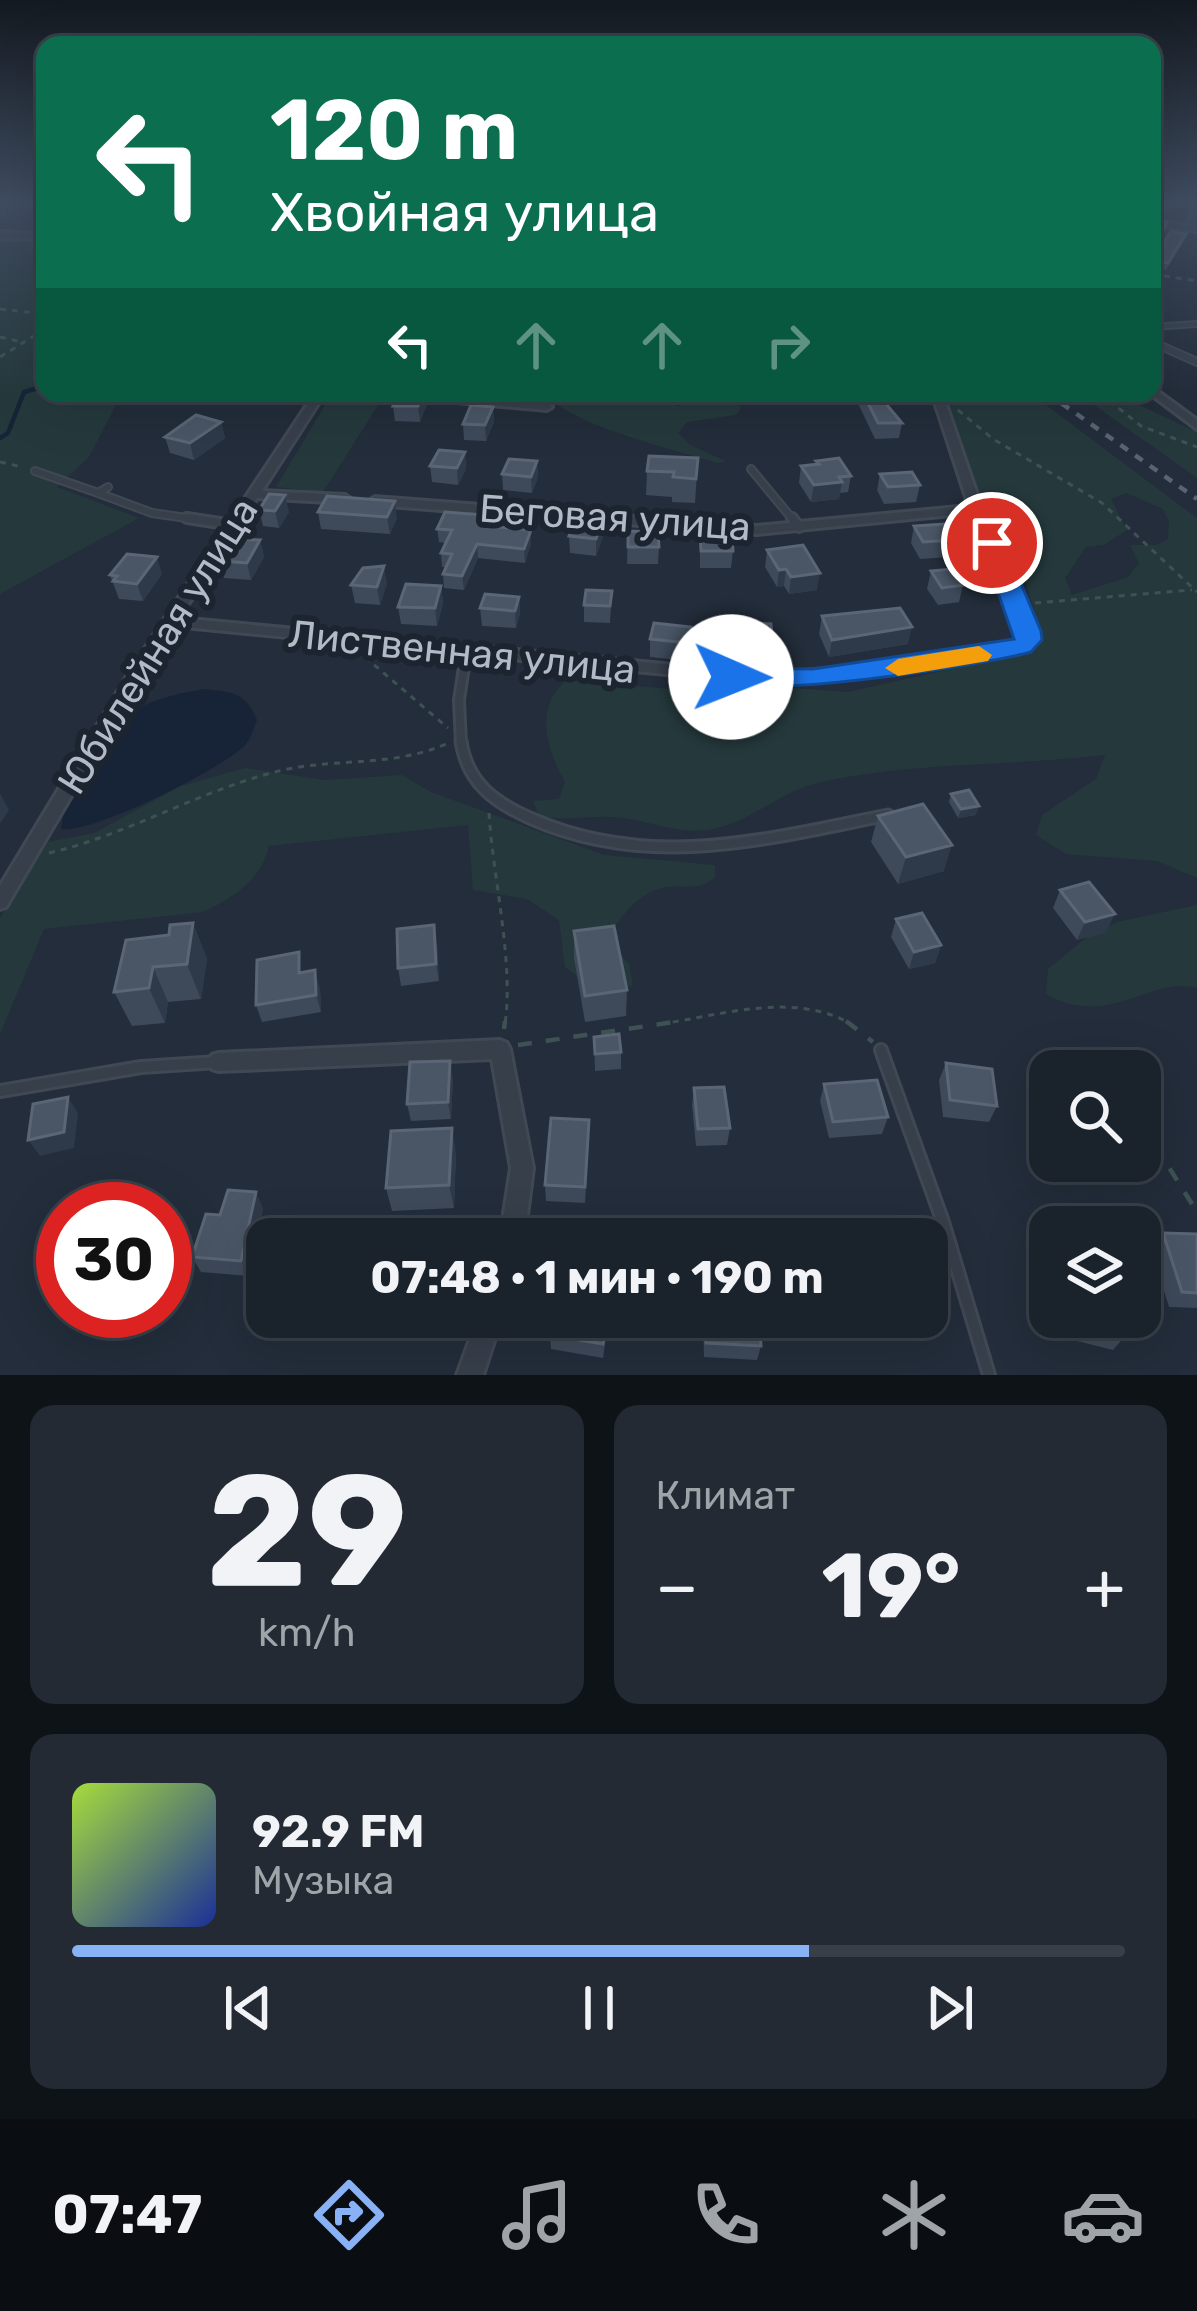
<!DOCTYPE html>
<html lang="ru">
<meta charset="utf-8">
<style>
:root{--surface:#1a222c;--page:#232a34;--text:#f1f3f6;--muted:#9fa4a9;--line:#383f48;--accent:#89b1f5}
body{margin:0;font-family:Rubik,sans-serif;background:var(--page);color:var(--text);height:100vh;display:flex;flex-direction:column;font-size:45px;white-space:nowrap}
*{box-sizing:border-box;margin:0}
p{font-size:39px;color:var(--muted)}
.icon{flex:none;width:66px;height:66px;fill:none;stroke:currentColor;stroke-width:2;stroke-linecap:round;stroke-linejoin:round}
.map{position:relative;height:1375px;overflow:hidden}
.side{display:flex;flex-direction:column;gap:30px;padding:30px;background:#0e1318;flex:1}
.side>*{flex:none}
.guide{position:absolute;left:36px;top:36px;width:1125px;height:366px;border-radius:24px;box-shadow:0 12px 48px #0002,0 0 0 3px var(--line);background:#0b6e4f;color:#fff;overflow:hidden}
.buttons{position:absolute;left:1029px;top:1050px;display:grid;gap:24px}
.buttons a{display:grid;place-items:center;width:132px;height:132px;border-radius:24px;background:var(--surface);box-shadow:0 12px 48px #0002,0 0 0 3px var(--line);font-size:60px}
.speed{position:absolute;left:36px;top:1182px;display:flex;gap:24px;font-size:60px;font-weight:700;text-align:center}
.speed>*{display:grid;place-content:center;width:156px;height:156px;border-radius:50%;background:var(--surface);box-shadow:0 12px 48px #0002,0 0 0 3px var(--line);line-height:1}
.speed .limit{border:18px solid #d22;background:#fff;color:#111}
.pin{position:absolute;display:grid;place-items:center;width:102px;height:102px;color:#fff;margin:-51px;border:6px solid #fff;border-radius:50%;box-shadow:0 3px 12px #0007}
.me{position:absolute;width:132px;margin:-66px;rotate:91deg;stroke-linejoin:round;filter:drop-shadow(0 0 9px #0008)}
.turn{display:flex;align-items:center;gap:42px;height:252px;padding:0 36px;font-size:54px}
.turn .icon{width:156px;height:156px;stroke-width:2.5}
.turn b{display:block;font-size:84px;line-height:102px}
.lanes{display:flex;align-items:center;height:114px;padding:0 36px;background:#0003;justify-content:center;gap:60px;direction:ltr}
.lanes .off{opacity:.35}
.big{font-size:90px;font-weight:700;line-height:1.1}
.side .tile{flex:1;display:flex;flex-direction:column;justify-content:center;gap:18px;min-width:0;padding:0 42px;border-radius:24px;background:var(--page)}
.side .dial{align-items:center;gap:0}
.dial b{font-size:156px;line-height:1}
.song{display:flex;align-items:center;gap:36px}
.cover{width:144px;height:144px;border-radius:18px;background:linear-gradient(135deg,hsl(80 70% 55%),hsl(230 70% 35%))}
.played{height:12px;border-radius:6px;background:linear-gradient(90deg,var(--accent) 70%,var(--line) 70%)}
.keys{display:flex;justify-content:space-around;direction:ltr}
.heat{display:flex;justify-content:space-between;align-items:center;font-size:66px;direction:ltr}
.side .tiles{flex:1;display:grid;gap:30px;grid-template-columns:1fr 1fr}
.tile:last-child{grid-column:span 2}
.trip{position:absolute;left:246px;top:1218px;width:702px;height:120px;border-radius:24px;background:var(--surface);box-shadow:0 12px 48px #0002,0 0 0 3px var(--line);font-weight:700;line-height:120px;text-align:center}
.tab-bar{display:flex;height:192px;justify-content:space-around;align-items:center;background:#0a0e12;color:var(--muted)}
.tab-bar .icon{width:84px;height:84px}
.tab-bar .selected{color:var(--accent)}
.tab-bar b{font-size:54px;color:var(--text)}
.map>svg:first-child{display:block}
</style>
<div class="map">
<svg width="1197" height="1375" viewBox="0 0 1197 1375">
<rect width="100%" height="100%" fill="#232d3b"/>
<!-- green -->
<path fill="#25393c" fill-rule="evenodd" d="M0 237 45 240V393H122L89 457 57 487 139 518 0 594Z
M547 393H656L680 407 676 393H727L741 408 736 415 687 422 678 433 690 445 726 461 718 463C683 452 561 423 547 393Z
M941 393H1030L1197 518V878L1157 861 1066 854 1036 835 1042 815 1096 779 1105 755C1011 766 915 762 821 782 784 790 756 817 721 827 682 839 650 819 612 817 586 816 566 821 539 816L533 801 559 799 565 782C547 750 533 707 567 680L728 694 780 687 848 692 1023 653 1034 646 1038 624 1020 564 1006 534 980 504ZM1126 493 1163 509 1169 522 1168 539 1156 545H1130L1139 563 1128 577 1072 595 1065 578 1086 547 1104 545 1127 530 1111 499Z
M1077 393H1113L1197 432V478Z
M345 398 382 399 323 492 276 487 325 405Z
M245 768 325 780 402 775 431 792 604 855 715 865V877C699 891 687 885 667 887 638 891 621 917 607 939L629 964 633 986C602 991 589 987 565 967L559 920 527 899 473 890 468 825 269 846C261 880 234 897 203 912L44 929 0 1034V918L48 842 94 833 181 786Z
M1197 905V988C1150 975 1110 1030 1046 994L1048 969 1087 937 1117 922Z"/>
<!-- water -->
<path fill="#172438" d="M204 689C231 692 246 692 257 720 254 728 251 738 245 745 224 768 90 835 61 829L63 816C110 734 103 706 204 689Z"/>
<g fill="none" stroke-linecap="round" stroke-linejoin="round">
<!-- stream -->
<path stroke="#172438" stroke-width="4.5" d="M0 438 8 433 24 392 45 386"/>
<defs>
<path id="lane-far4" d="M1152 327 1197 324
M1152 342 1157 344"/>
<path id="lane-far3" d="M1152 342 1197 362
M751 469 794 521
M35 471 98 493
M108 487 98 493 152 513 207 521"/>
<path id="lane-far2" d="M187 518 233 525
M792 518 799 527
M461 744 459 700 466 654"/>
<path id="lane-far1" d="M461 741C467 783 495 803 532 819 651 871 767 839 888 815"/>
<path id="lane" d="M881 1050 943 1222 989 1375
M0 1091 141 1067 218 1062"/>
<path id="street" d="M1194 202H1197V231L1152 224V220L1188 225Z
M0 232 45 234V240L0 238Z
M1152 387 1197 420V429L1149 393H1152Z
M315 393H325L262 491 345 495 351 499 345 503 257 498 179 618 768 674 904 662 1012 645 1022 638 1021 631 972 513 757 534 375 505 369 501 375 497 757 526 969 506 932 393H942L982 509 1035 631 1036 639 1021 652 1016 654 904 672 768 684 174 626 144 672 6 907 0 909V886L132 668Z
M384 393H425L547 404 552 407 547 410 389 396Z
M500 1040 507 1043 510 1049 533 1168 524 1239H500L511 1168 492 1059 219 1071 212 1069 209 1062 212 1055 219 1053Z
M478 1317H502L483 1375H457Z"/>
</defs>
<!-- lane-far4 casing -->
<use href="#lane-far4" stroke="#404854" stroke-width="8"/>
<!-- lane-far3 casing -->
<use href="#lane-far3" stroke="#404854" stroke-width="10"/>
<!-- lane-far2 casing -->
<use href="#lane-far2" stroke="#404854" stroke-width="14"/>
<!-- lane-far1 casing -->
<use href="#lane-far1" stroke="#404854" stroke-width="15"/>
<!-- lane casing -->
<use href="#lane" stroke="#404854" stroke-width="16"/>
<!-- street casing -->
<use href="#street" stroke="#404854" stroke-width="6"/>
<!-- path-far1 -->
<path stroke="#3e5254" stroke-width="3" stroke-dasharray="6 6" stroke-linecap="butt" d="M0 207 7 208 0 218
M1152 274 1197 281
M0 309 45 314
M0 337 22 342
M0 357 45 329
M1100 393 1141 426 1197 447
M958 410 993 439 1102 503 1197 592
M0 462 22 467
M1035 603 1192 590
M365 657 448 728
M489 813C493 879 514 962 505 1024
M49 853C130 834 202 789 283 770 338 758 393 767 446 744
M661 1024C722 1015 794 991 851 1024"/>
<!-- path -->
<path stroke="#3e5254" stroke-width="4.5" stroke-dasharray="14 14" stroke-linecap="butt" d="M846 1021 873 1042
M504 1029 505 1021
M518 1045 681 1021
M1140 1121 1197 1212"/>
<!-- lane-far4 -->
<use href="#lane-far4" stroke="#373f4b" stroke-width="4.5"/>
<!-- lane-far3 -->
<use href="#lane-far3" stroke="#373f4b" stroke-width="6"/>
<!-- lane-far2 -->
<use href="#lane-far2" stroke="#373f4b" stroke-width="8"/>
<!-- lane-far1 -->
<use href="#lane-far1" stroke="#373f4b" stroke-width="9"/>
<!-- lane -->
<use href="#lane" stroke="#373f4b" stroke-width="10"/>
<!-- street -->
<use href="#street" fill="#373f4b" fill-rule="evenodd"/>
<!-- rail -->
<path stroke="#596372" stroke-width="4.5" stroke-dasharray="9 9" stroke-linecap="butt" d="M1047 393 1197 499"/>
</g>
<!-- wall -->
<path fill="#3e495a" d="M1152 203 1170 215 1153 219 1167 222 1156 248 1152 247Z
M1184 241 1166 270 1152 267 1153 260Z
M853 393H877L902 423 899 438 875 439Z
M427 404 420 422 395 421 393 406Z
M493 407 494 422 486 441 464 440 463 424Z
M221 422 225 438 194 460 170 453 165 437Z
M465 452 466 469 458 485 432 482 430 466Z
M698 458 695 503 672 502V497L646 495 647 471Z
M537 461 538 477 532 493 503 490 502 474Z
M816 461 851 476 848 492 840 493 839 499 811 502 799 483 801 466 816 465Z
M880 474 920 485 916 502 884 504 877 490Z
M506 507 507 521 505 528 531 530V544L525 563 478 558 464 590 444 588 443 574 446 567H442L441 553 446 543 439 542 437 529Z
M259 510 289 512 279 528 263 526Z
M318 512 397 518 390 534 321 529Z
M603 519V536L596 556 570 553 569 536Z
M914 526 954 540 950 557 920 559 911 543Z
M628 531 659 547 658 564H627Z
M700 532 733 551 731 568H700Z
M260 540 264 557 251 580 224 578 220 561Z
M767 550 817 590 789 594 784 586 777 587 765 567Z
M931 571 963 585 959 602 938 605 927 589Z
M162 574 143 601 119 599 110 575Z
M387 583 380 605 355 603 351 585Z
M441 586 443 603 437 626 401 624 398 607Z
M612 591 610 623 584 622V605Z
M519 597 520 614 516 628 482 626 480 608Z
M822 616 908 644 829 657 819 634Z
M734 622 773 646 770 663 732 662Z
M650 639 690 644 687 661 650 657Z
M951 794 976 815 958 818 949 802Z
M878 816 944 871 898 884 871 842Z
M1060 890 1106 932 1077 940 1053 908Z
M896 919 941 945 935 963 909 969 891 937Z
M574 931 627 990 626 1016 585 1022 574 958Z
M126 940 207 958 201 999 168 1002 165 1023 132 1026 114 992Z
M437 943 439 981 401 986 398 968Z
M304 972 320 988 321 1012 262 1022 256 1005Z
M594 1037 621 1052V1069L595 1071Z
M946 1063 997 1106 989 1122 943 1117 939 1080Z
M453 1078 451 1119 411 1121 407 1104Z
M824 1084 888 1117 882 1134 829 1138 820 1101Z
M694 1088 730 1128 727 1145 696 1146 692 1105Z
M589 1136 585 1203 546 1201 545 1185Z
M456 1153 454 1208 392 1211 386 1188Z
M263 1208 249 1276 201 1272 192 1257 220 1215Z
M1163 1233 1197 1234V1308L1169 1307 1151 1248Z
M1050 1274V1317H1123L1125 1336 1113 1350 1049 1334 1046 1279Z
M609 1317 603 1358 551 1349 550 1335Z
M703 1317H759L761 1346 757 1360 704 1357Z"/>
<!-- shaded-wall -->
<path fill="#2e3949" d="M1173 206 1170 215 1152 219V211Z
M423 393H426L427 404 420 422 418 406Z
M493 407 494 422 486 441 485 425Z
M221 422 225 438 194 460 190 443Z
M465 452 466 469 458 485 457 468Z
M537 461 538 477 532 493 531 477Z
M842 482 839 499 811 502 814 485Z
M285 495 289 512 279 528 275 511Z
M395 501 397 518 390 534 387 517Z
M506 507 507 521 500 541 499 527Z
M603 519V536L596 556V539Z
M531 530V544L525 563 524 549Z
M260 540 264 557 251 580 247 563Z
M477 544 478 558 464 590 462 576Z
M157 557 162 574 143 601 137 584Z
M384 566 387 583 380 605 377 587Z
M786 569 784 586 777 587 779 570Z
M820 573 817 590 789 594 791 577Z
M441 586 443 603 437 626 435 608Z
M519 597 520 614 516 628 515 611Z
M912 627 908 644 829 657 832 640Z
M0 793 9 810 0 824Z
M979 806 976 815 958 818 961 809Z
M952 845 944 871 898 884 906 857Z
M1115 914 1106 932 1077 940 1085 922Z
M193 923 207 958 201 999 187 964Z
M434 925 437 943 439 981 436 964Z
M941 945 935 963 909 969 914 952Z
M153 967 168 1002 165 1023 149 988Z
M315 970 320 988 321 1012 316 995Z
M450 1061 453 1078 451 1119 448 1102Z
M68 1097 78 1113 74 1148 40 1156 28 1140Z
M452 1128 456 1153 454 1208 449 1185Z
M256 1192 263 1208 249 1276 241 1261Z
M165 1212 171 1222 169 1270 165 1271Z"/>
<!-- building -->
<path fill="#4a5666" stroke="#5a6575" stroke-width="3" d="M1152 203 1173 206 1152 211Z
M1152 218 1167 222 1159 239 1152 238Z
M1171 231 1186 234 1168 263 1153 260Z
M399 393H423L418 406H393Z
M863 393H877L902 423H878Z
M471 405 493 407 485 425 463 424Z
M196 415 221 422 190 443 165 437Z
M439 450 465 452 457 468 430 466Z
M649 456 698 458 696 479 673 477 674 472 647 471Z
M839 458 851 476 839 477 842 482 814 485 801 466 819 464 816 461Z
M509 459 537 461 531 477 502 474Z
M912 472 920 485 888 487 880 474Z
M269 494 285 495 275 511 259 510Z
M327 496 395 501 387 517 318 512Z
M486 506 506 507 499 527 531 530 524 549 477 544 462 576 443 574 452 554 441 553 452 530 437 529 445 512 483 515Z
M576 516 603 519 596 539 569 536Z
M944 524 954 540 923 542 914 526Z
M628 531 658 532 659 547H628Z
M700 532 732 537 733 551H701Z
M234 539 260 540 247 563 220 561Z
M803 545 820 573 791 577 786 569 779 570 767 550Z
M127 554 157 557 137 584 113 581 117 576 110 575Z
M384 566 377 587 351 585 363 568Z
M952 569 963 585 942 588 931 571Z
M406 584 441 586 435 608 398 607Z
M586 590 612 591 610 606 584 605Z
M485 594 519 597 515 611 480 608Z
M900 608 912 627 832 640 822 616Z
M734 622 771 624 773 646 734 644Z
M654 623 691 627 688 643 650 639Z
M969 790 979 806 961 809 951 794Z
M923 804 952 845 906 857 878 816Z
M1089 882 1115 914 1085 922 1060 890Z
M922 913 941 945 914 952 896 919Z
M193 923 187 964 153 967 149 988 114 992 126 940 169 935 170 925Z
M434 925 436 964 398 968 397 929Z
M614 926 627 990 585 996 574 931Z
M299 952V973L315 970 316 995 256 1005 257 960Z
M619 1034 621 1052 595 1054 594 1037Z
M450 1061 448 1102 407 1104 410 1062Z
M946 1063 992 1069 997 1106 950 1100Z
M877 1080 888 1117 833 1122 824 1084Z
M724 1087 730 1128 698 1129 694 1088Z
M68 1097 64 1132 28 1140 33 1104Z
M551 1118 589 1120 585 1187 545 1185Z
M452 1128 449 1185 386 1188 391 1131Z
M228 1190 256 1192 241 1261 192 1257 206 1214 220 1215Z
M1163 1233 1197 1234V1293L1182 1292Z
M553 1317H607L603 1344 550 1335Z
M706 1317H759L761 1346 706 1343Z
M1059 1317H1123L1125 1336 1059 1320Z"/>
<!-- sky -->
<linearGradient id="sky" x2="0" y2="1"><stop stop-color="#131920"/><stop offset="0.51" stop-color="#3f4c60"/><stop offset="1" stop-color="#3f4c60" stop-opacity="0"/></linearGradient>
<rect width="1197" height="395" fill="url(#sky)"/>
<!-- route -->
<path fill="#1a73e8" stroke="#114b97" stroke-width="3" d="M992 536 1004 543 1041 631 1042 640 1031 652C988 664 741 704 717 677L731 668 813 669 1014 639 981 543Z"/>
<!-- slow -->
<path fill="#f59e0b" d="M979 646 992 655 988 661 898 676 885 668 898 659Z"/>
<g text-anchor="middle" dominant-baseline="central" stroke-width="12" stroke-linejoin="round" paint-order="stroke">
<!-- street labels -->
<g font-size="39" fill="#b2bac7" stroke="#1c2430">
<text transform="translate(615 518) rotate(4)">Беговая улица</text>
<text transform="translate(158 646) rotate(-58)">Юбилейная улица</text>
<text transform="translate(462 652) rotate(6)">Лиственная улица</text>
</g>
</g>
</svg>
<div class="buttons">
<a><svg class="icon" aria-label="search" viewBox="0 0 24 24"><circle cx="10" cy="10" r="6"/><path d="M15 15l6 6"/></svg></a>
<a><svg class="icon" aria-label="layers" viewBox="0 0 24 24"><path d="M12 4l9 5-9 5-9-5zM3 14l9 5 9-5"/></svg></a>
</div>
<div class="speed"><div class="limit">30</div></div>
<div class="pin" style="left:992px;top:543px;background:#d93025"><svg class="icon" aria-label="arrive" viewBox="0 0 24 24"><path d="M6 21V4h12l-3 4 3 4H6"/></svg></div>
<svg class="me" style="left:731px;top:677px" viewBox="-20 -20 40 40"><circle r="19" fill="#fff"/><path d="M0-13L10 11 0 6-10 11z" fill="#1a73e8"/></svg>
<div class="trip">07:48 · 1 мин · 190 m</div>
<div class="guide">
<div class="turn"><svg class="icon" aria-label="left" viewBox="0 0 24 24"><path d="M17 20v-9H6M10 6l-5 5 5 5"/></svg><div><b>120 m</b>Хвойная улица</div></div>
<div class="lanes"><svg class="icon" aria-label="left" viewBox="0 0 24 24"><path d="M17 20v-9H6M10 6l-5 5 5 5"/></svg><svg class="icon off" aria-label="ahead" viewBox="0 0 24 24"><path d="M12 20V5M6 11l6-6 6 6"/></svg><svg class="icon off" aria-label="ahead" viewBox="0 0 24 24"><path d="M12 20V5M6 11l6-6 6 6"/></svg><svg class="icon off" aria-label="right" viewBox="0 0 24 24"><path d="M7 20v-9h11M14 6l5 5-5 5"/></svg></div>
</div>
</div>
<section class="side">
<div class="tiles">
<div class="tile dial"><b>29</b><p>km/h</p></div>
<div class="tile"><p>Климат</p>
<div class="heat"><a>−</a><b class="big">19°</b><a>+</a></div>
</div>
<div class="tile">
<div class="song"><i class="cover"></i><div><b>92.9 FM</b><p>Музыка</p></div></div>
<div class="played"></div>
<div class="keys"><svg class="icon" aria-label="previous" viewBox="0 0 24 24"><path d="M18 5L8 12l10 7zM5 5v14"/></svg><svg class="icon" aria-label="pause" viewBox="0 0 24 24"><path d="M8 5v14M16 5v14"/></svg><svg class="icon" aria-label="next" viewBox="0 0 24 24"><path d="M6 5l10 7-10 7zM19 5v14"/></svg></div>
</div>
</div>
</section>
<nav class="tab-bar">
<b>07:47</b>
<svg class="icon selected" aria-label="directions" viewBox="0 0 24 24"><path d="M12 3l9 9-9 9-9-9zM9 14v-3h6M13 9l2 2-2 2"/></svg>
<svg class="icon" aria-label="music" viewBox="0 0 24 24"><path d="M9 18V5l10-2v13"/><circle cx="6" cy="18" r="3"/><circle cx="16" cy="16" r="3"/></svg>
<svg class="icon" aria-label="phone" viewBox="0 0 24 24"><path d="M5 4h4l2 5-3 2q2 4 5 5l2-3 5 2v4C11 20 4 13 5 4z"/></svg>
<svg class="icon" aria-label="climate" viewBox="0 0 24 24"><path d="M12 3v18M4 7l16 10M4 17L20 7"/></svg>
<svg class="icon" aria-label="car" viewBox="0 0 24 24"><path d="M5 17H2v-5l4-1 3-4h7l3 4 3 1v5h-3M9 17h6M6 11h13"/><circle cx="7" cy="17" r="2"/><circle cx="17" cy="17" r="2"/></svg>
</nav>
